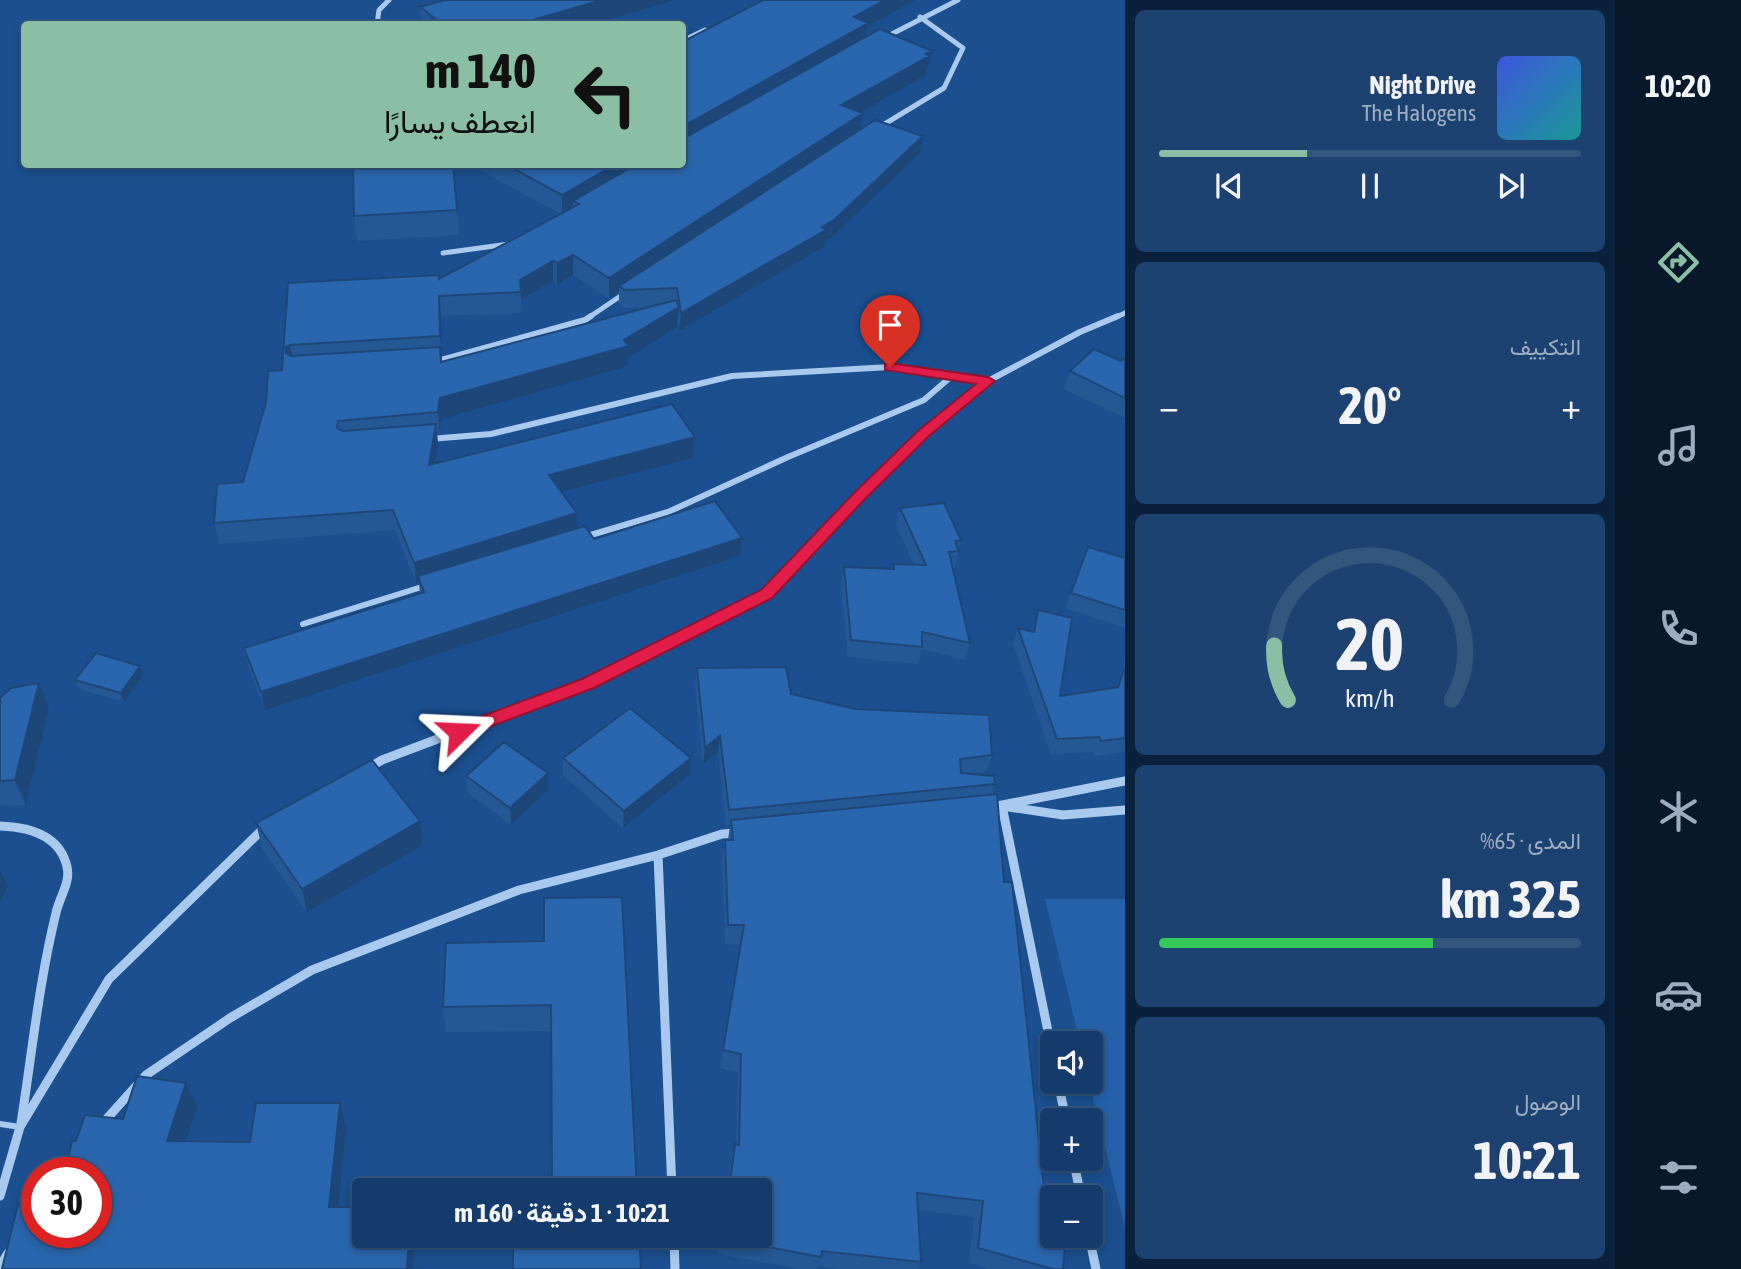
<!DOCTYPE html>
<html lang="ar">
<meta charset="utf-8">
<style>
:root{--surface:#143b6b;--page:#1d4271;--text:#f1f3f6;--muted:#9dadc1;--line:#33557e;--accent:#8abfa5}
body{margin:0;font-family:"Asap Condensed",Vazirmatn,sans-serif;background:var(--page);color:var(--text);direction:rtl;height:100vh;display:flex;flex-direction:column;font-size:26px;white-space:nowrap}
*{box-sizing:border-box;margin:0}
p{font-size:23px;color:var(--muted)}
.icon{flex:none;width:38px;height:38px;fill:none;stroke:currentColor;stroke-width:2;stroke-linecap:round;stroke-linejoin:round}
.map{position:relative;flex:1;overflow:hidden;direction:ltr}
.sheet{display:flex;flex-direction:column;gap:10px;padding:10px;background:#0b203b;width:490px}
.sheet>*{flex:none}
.hud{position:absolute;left:21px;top:21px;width:665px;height:147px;border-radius:7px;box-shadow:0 4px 10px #0003,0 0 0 2px var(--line);direction:rtl;background:#8abfa5;color:#111;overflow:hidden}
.controls{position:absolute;left:1040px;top:1031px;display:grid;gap:14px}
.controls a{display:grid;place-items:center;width:63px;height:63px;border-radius:7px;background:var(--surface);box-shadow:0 4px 10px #0003,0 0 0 2px var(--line);font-size:35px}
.speed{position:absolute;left:21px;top:1157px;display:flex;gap:14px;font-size:35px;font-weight:700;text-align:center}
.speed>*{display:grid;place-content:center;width:91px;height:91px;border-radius:50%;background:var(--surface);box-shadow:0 4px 10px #0003,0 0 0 2px var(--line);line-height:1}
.speed .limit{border:10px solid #d22;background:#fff;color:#111}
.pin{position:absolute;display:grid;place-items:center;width:60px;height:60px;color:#fff;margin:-72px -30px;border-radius:50% 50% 50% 0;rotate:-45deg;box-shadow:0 0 7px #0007}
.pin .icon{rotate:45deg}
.me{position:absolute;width:77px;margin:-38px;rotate:69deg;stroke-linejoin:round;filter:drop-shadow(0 0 5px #0008)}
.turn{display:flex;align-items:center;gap:24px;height:147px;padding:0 35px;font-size:32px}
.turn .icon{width:91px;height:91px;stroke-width:2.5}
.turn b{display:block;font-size:49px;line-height:60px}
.big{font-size:52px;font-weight:700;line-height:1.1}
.sheet .tile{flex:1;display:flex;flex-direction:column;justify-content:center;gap:10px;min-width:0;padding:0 24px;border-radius:10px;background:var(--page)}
.sheet .dial{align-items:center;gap:0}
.dial svg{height:182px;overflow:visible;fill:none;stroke:var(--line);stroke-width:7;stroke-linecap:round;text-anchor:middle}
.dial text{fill:var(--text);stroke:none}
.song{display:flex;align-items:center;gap:21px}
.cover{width:84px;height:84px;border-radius:10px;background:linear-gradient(135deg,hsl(230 70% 55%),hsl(180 70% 35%))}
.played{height:7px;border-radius:4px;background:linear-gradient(90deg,var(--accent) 35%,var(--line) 35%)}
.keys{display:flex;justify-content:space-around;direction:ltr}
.heat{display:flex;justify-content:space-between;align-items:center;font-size:38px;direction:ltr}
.charge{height:10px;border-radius:5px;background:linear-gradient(90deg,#34c759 65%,var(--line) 0)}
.trip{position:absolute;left:352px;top:1178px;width:420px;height:70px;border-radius:7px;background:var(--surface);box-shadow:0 4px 10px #0003,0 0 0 2px var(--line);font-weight:700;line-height:70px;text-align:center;direction:rtl}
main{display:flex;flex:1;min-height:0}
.menu{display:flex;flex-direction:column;width:126px;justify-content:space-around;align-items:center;background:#08182b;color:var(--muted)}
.menu .icon{width:49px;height:49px}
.menu .selected{color:var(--accent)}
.menu b{font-size:32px;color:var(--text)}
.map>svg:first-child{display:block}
</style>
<main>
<nav class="menu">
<b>10:20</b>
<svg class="icon selected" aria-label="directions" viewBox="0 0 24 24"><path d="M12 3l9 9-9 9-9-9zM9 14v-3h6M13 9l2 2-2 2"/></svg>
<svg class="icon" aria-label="music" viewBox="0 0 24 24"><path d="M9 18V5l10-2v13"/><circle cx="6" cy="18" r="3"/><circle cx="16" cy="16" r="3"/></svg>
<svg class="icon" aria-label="phone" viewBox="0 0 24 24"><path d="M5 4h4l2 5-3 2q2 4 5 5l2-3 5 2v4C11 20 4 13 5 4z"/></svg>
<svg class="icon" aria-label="climate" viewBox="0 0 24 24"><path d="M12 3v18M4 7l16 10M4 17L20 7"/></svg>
<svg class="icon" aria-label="car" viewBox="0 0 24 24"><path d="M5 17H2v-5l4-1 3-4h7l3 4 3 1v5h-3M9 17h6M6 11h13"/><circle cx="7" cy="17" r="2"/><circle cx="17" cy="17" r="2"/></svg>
<svg class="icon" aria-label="filters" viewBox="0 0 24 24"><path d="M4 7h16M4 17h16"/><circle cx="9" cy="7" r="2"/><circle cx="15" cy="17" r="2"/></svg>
</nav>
<section class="sheet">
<div class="tile">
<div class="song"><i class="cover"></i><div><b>Night Drive</b><p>The Halogens</p></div></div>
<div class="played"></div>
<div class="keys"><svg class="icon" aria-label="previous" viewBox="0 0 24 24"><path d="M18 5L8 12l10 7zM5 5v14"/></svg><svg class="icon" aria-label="pause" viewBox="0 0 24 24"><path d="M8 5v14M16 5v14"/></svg><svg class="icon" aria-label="next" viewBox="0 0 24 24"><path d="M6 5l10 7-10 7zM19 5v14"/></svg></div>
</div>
<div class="tile"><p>التكييف</p>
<div class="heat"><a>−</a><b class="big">20°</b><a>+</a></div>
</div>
<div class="tile dial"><svg viewBox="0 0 100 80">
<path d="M14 69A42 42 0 1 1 86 69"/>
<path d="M14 69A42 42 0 0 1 8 45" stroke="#8abfa5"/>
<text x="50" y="56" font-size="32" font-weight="700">20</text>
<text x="50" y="72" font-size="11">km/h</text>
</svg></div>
<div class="tile"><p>المدى · 65%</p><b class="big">325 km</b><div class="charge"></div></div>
<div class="tile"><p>الوصول</p><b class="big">10:21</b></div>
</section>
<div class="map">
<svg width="1125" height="1269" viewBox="0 0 1125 1269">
<rect width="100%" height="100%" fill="#1b4f8f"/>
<!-- green -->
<path fill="#2461a8" d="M1045 899H1125V1228L1089 1082 1090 1043H1080Z"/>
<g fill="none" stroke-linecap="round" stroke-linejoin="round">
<!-- lane -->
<path stroke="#a9c9ee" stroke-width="6" d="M0 1124 20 1127"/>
<!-- street-far2 -->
<path stroke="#a9c9ee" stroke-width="5" d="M377 24 379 10 389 0
M884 38 958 0
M682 41 705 30
M878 128 944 88 963 48 920 17
M443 253 509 244
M588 318 625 293
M1114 318 1125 313"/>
<!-- street-far1 -->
<path stroke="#a9c9ee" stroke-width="6" d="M434 362 585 320 591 316
M430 439 491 434 732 376 890 367 988 381
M584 537 668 512 788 457 924 400 953 375
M303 624 425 586
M459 731 588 683 766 594 860 495 924 433 988 381 1080 332 1118 316"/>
<!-- street -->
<path stroke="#a9c9ee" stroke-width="9" d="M368 768 382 760 464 729
M992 807 1125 781
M0 826C28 827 60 835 67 867 71 882 59 898 56 913 39 982 32 1053 21 1123
M658 855 672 1190
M1052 1051 1002 806 1063 815 1125 810
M1058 1082 1066 1120
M102 1124 146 1075 230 1018 312 970 519 890 658 855 722 834 736 833
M1073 1158 1081 1197
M59 1172 73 1156
M0 1196 20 1127 109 979 264 828
M674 1236 675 1269
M1089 1236 1096 1269
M0 1266 8 1253"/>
</g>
<!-- wall -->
<path fill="#245895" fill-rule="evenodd" d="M445 0H675L594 24H421L420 7Z
M763 0H915L867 27 866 37 932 51 926 75 860 112 863 113 860 130 923 136 920 153 831 238 825 241 824 247 679 331 678 321 677 327 628 358V366L442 419 439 433H437L438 444 434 464 693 458 562 492 577 528 594 539 742 538 740 556 265 710 248 666 244 648 420 593 419 583H416L395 530 219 544 214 523 243 482 282 370 288 283 439 279 561 214 472 166V164H682ZM573 275 609 298 619 291V304L625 308 649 307 442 362 441 316 521 313V300L553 281 557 284Z
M457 210 459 235 357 241 354 216Z
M1125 358V418L1064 389 1070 371 1121 361Z
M900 508 961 540 955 568H953L970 643 965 660 921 649 918 664 848 657 841 584 844 567 892 569 893 564 914 565 896 525Z
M1088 547 1125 558V628L1065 608Z
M1038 610 1060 696 1116 688 1125 660V752L1095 756 1093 752 1051 754 1013 644 1018 628 1032 631Z
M697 668 791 694 992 755 987 771 969 774 995 784 991 795 1004 882 1044 1189 1063 1269H989L969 1263 974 1217 918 1210 921 1262 918 1269H841L818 1266 817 1269H799L719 1254 721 1236H760V1190H727L731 1161 735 1144H736L738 1072 720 1068 741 945 725 944 722 860 725 840H728L730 826 726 827 718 752 703 764 695 685Z
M143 675 124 702 79 689 75 680Z
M0 698 49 708 26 805 0 806Z
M563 758 689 775 623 828 563 775Z
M466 776 548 790 511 825 468 793Z
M420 821 423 845 307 912 262 848 256 823Z
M544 941 637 1190 552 1180 551 1031 446 1032 443 1007Z"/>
<!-- shaded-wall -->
<path fill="#1d4779" d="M602 0H675L594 24H519Z
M885 0H915L867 27 865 42 682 146V127L854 17Z
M932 51 926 75 838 125 841 105Z
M863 113 860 132 619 286V291L609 298V278Z
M923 136 920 153 831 238 825 241 824 247 679 331 681 313 822 227Z
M616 164H650L573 201V209L562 215V195Z
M573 255V275L557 284V263Z
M553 261V281L521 300 520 280Z
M439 296 441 316 442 356 440 336Z
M679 307 677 327 628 358V366L442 419 439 433 438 412 440 398 624 340Z
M290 345 294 365 286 353V347Z
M436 424 438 444 431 486 429 465Z
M695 437 693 458 549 495V475Z
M577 513V534L418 576 419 583H416L414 563Z
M742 538 740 556 265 710 261 692Z
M140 666 143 675 124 702 121 693Z
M39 683 49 708 26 805 15 780Z
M720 736 718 752 703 764 705 748Z
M691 758 689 775 623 828 624 811Z
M548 773V790L511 825 510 808Z
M420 821 423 845 307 912 302 889Z
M0 870 8 886 0 901Z
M186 1083 197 1107 178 1165 167 1141Z
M340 1103 346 1127 336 1229 329 1207Z
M409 1236H415L413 1269 407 1268Z"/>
<!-- building -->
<path fill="#2a66ad" stroke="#1d4779" stroke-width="2" d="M445 0H602L519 24H442L420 7Z
M763 0H885L854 17 868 23 682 127V42Z
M880 29 932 51 926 54 930 56 841 105 863 113 609 278 573 255 557 263 553 261 520 280 521 292 439 296 440 336 290 345 286 347V353L291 356 440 347 441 362 676 300 679 307 624 340 629 346 440 398 438 412 338 421 337 428 343 431 436 424 429 465 672 404 695 437 549 475 577 513 414 563 393 510 214 523 217 484 243 482 266 402 268 371 282 370 288 283 439 275V279L579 204 573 201 637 164H682V136L686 137Z
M875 120 923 136 834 220 822 227 826 230 681 313 677 288 625 290 619 286Z
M353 164H453L457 210 354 216Z
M505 164H616L562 195Z
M1094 349 1121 361 1125 358V398L1070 371Z
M715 501 742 538 261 692 244 648 424 592 418 576 585 526 594 539Z
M944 503 961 540 955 541 959 551 949 552 970 643 922 632V647L851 640 844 567 894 569 893 564 926 565 900 508Z
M1088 547 1125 558V610L1071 593Z
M1038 610 1072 618 1060 696 1118 687 1125 666V738L1101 741 1099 737 1057 739 1018 628 1034 632Z
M96 653 140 666 121 693 75 680Z
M786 667 791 694 855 709 989 715 992 755 960 759 961 773 994 776 995 784 729 810 720 736 705 748 697 668Z
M39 683 15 780 0 781V698L11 688Z
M630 708 691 758 624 811 563 758Z
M504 742 548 773 510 808 466 776Z
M372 760 420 821 302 889 256 823Z
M997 794 1004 882H1012L1044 1189 1069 1196 1052 1197V1236H1066L1063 1269H1053L978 1248 983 1201 917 1193 921 1262 822 1251 821 1257 722 1238 723 1236H760V1190H729L735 1144 739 1145 741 1054 723 1050 744 925H728L725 840H733L731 820Z
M622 897 637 1190H513V1181L552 1180 551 1005 443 1007 446 943 544 941V898Z
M137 1076 186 1083 167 1141 250 1142 256 1103H340L329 1207H364V1236H409L407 1268 424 1269H2L18 1204 28 1189V1181H37V1232H96V1172H65L72 1141H76L85 1115 123 1119Z
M513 1236H639L641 1269H513Z"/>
<!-- route -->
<path fill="#e11d48" stroke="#92132f" stroke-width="2" d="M890 363 988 377 995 381 929 436 865 499 772 598 594 688 465 736H453L451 732 453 727 582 679 761 590 855 492 919 430 976 384 885 370V364Z"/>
</svg>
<div class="controls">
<a><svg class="icon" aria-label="sound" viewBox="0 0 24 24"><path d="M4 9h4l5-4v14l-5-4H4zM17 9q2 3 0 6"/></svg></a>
<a>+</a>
<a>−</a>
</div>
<div class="speed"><div class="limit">30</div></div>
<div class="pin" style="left:890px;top:367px;background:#d93025"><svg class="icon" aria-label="arrive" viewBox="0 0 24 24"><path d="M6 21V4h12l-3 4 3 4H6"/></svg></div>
<svg class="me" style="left:459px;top:732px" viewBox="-20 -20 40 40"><path d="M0-17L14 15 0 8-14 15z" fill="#e11d48" stroke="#fff" stroke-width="4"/></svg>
<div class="trip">10:21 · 1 دقيقة · 160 m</div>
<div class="hud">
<div class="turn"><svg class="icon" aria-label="left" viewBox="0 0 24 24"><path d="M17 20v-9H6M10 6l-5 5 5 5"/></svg><div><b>140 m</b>انعطف يسارًا</div></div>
</div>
</div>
</main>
